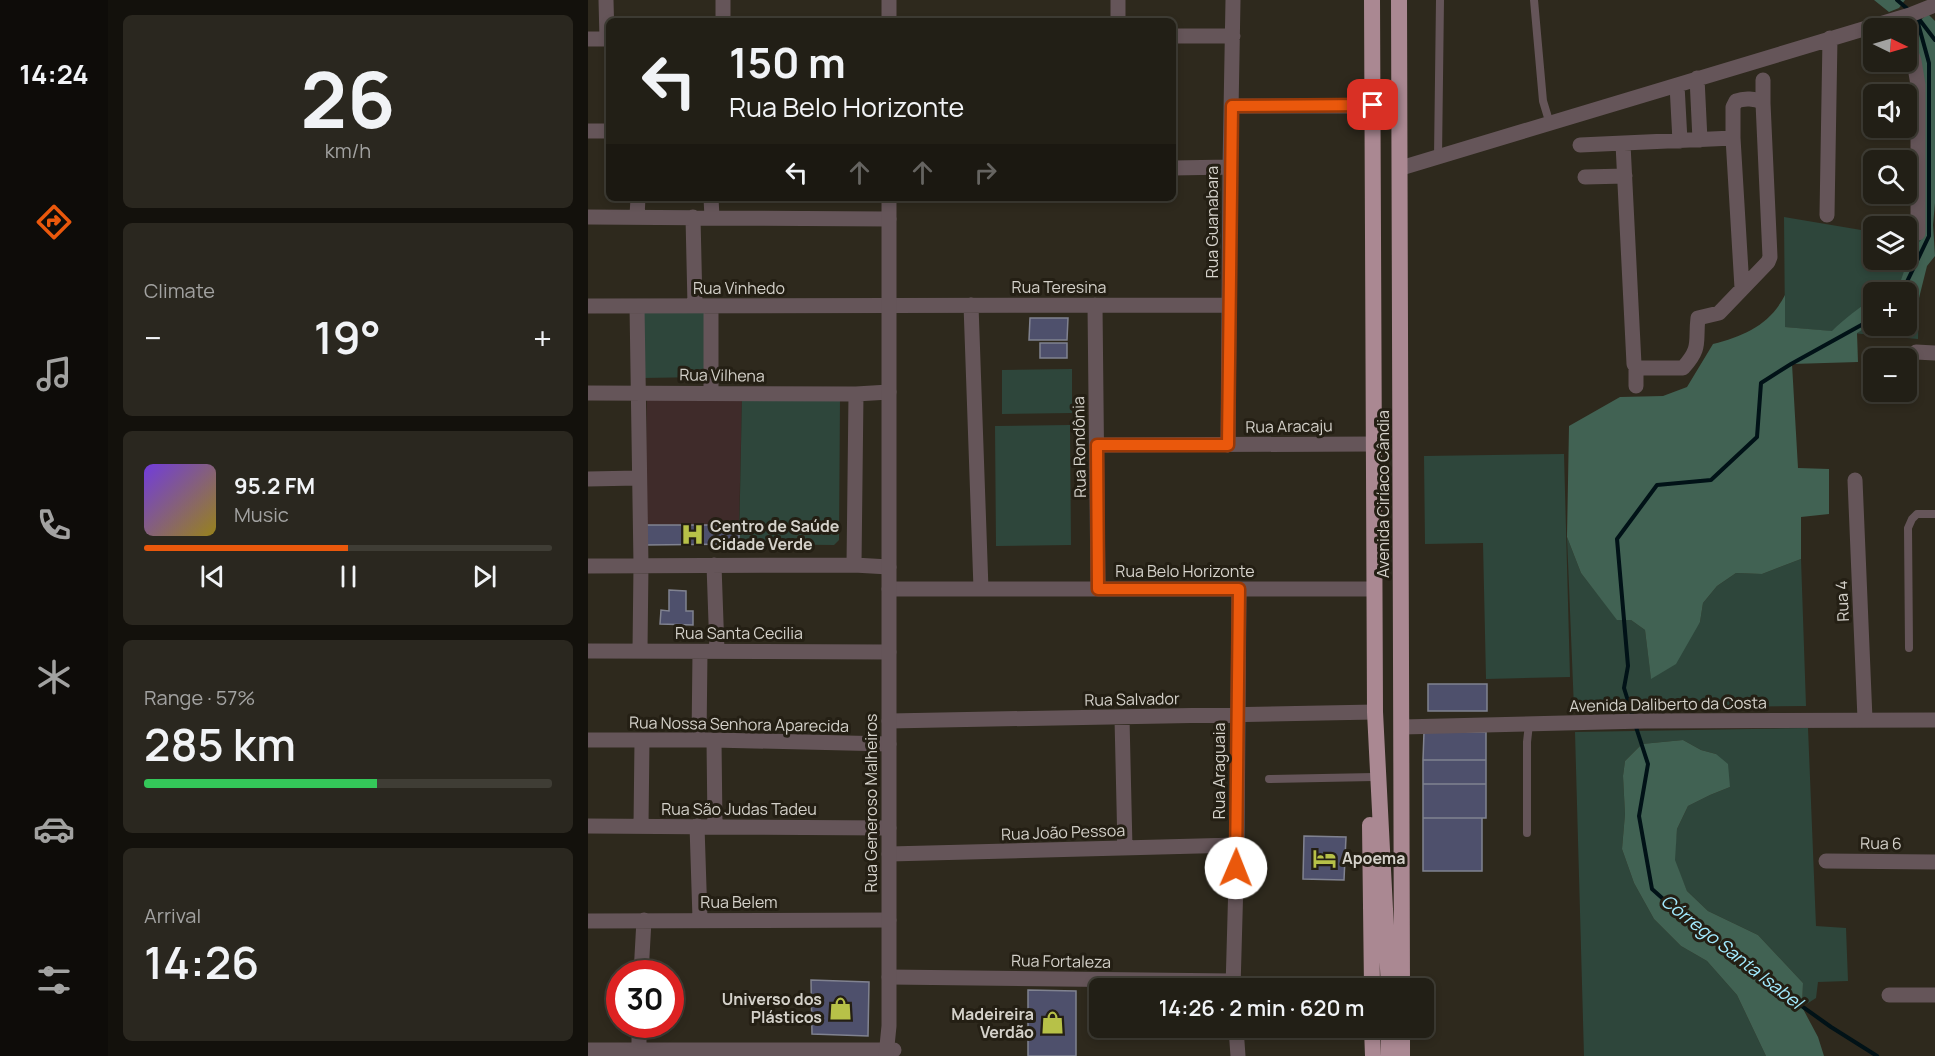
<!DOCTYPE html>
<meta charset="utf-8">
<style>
:root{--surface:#221f16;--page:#2a271f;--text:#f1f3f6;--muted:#a2a2a1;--line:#3f3d35;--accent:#ea580c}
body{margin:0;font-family:Manrope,sans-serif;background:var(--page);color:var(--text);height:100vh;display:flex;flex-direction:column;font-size:22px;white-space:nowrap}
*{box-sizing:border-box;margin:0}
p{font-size:20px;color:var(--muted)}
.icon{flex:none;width:33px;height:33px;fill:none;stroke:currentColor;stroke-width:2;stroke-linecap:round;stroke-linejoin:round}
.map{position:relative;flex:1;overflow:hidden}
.sheet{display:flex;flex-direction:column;gap:15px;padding:15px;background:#13110c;width:480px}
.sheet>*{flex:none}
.banner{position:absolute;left:18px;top:18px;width:570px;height:183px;border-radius:9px;box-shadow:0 3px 9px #0003,0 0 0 2px var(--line);background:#221f16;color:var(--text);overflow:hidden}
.needle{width:39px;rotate:95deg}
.controls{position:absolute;left:1275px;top:18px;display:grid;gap:12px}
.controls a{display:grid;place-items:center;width:54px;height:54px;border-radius:9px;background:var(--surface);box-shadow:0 3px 9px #0003,0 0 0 2px var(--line);font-size:30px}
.speed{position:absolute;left:18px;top:960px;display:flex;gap:12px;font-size:30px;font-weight:700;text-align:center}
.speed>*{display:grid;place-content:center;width:78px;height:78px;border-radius:50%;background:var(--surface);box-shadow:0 3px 9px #0003,0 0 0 2px var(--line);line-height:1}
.speed .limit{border:9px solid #d22;background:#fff;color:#111}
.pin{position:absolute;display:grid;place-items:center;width:51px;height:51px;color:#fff;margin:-26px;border-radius:12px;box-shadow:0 3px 9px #0006}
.me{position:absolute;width:66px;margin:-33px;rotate:1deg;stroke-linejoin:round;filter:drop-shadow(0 0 4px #0008)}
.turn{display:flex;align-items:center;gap:21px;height:126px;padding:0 24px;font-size:27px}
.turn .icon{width:78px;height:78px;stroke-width:2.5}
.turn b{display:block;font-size:42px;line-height:51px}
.lanes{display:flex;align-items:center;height:57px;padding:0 24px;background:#0003;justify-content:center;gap:30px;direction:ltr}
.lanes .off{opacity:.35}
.big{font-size:45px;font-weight:600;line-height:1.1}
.sheet .tile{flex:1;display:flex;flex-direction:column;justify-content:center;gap:9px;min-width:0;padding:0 21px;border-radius:9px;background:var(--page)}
.sheet .dial{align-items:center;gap:0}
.dial b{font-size:78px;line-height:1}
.song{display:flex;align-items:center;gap:18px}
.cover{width:72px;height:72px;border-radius:9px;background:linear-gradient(135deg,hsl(260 70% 55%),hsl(50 70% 35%))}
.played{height:6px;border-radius:3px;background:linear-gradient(90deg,var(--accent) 50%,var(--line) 50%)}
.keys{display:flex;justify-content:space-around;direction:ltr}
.heat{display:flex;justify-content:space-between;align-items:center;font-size:33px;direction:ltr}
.charge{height:9px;border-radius:4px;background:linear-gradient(90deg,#34c759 57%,var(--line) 0)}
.trip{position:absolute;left:501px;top:978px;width:345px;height:60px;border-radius:9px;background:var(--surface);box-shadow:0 3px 9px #0003,0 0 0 2px var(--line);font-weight:600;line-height:60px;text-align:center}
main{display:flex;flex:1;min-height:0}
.tabs{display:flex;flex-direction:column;width:108px;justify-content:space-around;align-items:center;background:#0e0c09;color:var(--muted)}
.tabs .icon{width:42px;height:42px}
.tabs .active{color:var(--accent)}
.tabs b{font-size:27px;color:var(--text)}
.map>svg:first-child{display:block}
</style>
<main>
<nav class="tabs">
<b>14:24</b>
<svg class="icon active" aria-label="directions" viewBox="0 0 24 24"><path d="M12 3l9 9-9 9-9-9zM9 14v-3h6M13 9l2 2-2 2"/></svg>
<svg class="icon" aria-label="music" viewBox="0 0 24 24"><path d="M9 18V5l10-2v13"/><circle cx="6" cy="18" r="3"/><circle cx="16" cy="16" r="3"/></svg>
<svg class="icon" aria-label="phone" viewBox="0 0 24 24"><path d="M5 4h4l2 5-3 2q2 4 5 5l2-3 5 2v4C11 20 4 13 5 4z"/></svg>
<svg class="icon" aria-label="climate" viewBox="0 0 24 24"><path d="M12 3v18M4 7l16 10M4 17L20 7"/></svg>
<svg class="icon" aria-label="car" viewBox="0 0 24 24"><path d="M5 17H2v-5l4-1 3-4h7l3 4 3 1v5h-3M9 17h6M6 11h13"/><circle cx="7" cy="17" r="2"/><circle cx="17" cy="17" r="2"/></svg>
<svg class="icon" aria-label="filters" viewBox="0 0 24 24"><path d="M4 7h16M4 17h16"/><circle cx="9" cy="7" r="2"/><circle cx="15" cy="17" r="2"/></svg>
</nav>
<section class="sheet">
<div class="tile dial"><b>26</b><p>km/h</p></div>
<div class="tile"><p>Climate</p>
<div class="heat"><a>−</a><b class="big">19°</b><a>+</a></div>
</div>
<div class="tile">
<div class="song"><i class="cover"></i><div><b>95.2 FM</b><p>Music</p></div></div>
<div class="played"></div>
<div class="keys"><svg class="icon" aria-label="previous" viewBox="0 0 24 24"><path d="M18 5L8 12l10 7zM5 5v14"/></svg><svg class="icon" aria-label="pause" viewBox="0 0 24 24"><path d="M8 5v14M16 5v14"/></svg><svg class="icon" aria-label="next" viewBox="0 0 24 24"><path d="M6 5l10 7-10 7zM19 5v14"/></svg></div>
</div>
<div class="tile"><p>Range · 57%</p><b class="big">285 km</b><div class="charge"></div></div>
<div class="tile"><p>Arrival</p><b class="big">14:26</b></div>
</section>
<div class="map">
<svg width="1347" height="1056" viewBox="0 0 1347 1056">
<rect width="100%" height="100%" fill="#2e291d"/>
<!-- education -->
<path fill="#3f2b2a" d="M154 397 151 525H57L59 399Z"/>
<!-- green -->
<path fill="#2e463b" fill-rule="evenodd" d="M50 198H117V202L50 203Z
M1196 217 1285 232 1286 260H1318L1319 238 1333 240 1330 339 1197 327ZM1286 292H1318V326H1286Z
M53 308 117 311V377L54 378Z
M484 369V413L414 414V370Z
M154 397 252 398 251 540 246 545 151 544Z
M482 425 483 545 408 546 407 426Z
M976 454 982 677 898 679 895 543 837 544 836 456Z
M979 537 993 573 1029 619 1043 620 1057 630 1063 678 1112 622 1115 603 1129 586 1148 573 1174 574 1213 559 1218 706 986 709Z
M1220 728 1228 926 1258 928 1260 981 1230 982 1228 998 1214 1007 1215 983 1170 935 1120 911 1099 891 1086 860 1089 829 1100 806 1122 795 1142 787 1128 754 1113 750 1095 740 1054 744 1037 761 1035 776 1037 814 1034 849 1046 883 1066 919 1093 946 1119 961 1149 995 1178 1056H996L987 732Z"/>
<!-- forest -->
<path fill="#416253" d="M1286 0H1317L1311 8 1301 12Z
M1340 14 1347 21V203L1345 225 1347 256 1339 266 1331 298 1319 295 1318 292H1294L1312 283 1323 251 1333 240 1336 212 1334 72 1326 30 1330 22Z
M1197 295V327L1244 331C1256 319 1271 308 1285 298V323L1269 333 1270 362 1204 364 1210 468 1241 469V514L1213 517V559L1174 574 1148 573 1129 586 1115 603 1112 622 1088 664 1063 679 1057 630 1043 620H1029L993 573 979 537 981 426 1032 397 1075 396 1099 387 1125 344C1156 336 1182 325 1197 295Z
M1095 740 1113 750 1128 754 1140 764 1142 787 1122 795 1100 806 1089 829 1087 860 1099 891 1120 911 1170 935 1215 983 1214 1007 1230 1037 1236 1056H1178L1149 995 1119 961 1093 946 1066 919 1046 883 1034 849 1037 814 1035 776 1037 761 1054 744Z"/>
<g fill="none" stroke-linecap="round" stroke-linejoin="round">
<!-- stream -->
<path stroke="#011217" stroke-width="4" d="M1309 0 1322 11
M1331 19 1347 40
M1314 292 1341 236V63L1328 16
M1045 717 1036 688 1040 666 1029 539 1069 485 1123 480 1169 437 1173 383 1203 364 1286 318
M1047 724 1060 764 1051 816 1064 889 1110 930 1180 982 1243 1027 1289 1056"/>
</g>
<!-- building -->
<path fill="#4e506c" stroke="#808290" stroke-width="1.5" d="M442 318H480L479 340H441Z
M452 343H479V358H452Z
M57 525H151V544L57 545Z
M81 590 98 591V611H105V625L72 624 73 610 81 611Z
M840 684H899V711H840Z
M836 732H898V760H835Z
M835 760H898V784H835Z
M835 784H898V818H835Z
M835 818H894V871H835Z
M716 836 758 837 756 880 715 879Z
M223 980 281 982 280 1036 224 1034Z
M440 990 488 991V1056H440Z"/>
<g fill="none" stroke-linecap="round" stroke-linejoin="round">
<!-- service -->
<path stroke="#655559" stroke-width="8" d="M946 0 955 101 962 124
M850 157 852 0
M1321 648 1320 528 1324 519 1329 514H1347
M681 779 786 777
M939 833V742L941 724"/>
<!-- minor -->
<path stroke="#655559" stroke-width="15" d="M18 0 19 39
M135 21V0
M530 21V0
M585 36H645
M1318 38 1326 61 1330 85V233
M0 39H21
M1109 78 1112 140
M1175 80V103
M1089 85 1092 141
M644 106H785
M0 131H21
M1145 138 1154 288
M992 145 1145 138V107L1148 101C1156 98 1167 98 1175 103L1182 257 1180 262 1131 313 1110 318C1107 342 1114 347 1095 368H1053L1048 367 1046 364 1035 144
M585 168 642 167
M813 168 1322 15 1347 5
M997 177 1037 176
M123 198 124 217
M1239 215 1242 38
M49 216 50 198
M0 217 301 219
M105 217 107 305
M383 305 393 589
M507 305 510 589
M0 306 641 305
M49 306 53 565 52 650
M123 306V392
M1328 352 1347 353
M1048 367V386
M0 393 268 394 301 392
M268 394 266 565 301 567
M509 445 786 444
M640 445 642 167 645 0
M0 479 50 478
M1267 480 1277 719
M126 565 129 651
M0 566 266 565
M301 589H785
M0 651 301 652
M534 718 537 848
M301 721 787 712
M814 727 1056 721 1347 720
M0 740H126L301 744
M111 740 112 652
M126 740 127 826
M0 826 301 828
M53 826 54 740
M109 826 112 919
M301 854 649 845
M1238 861 1347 862
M0 921 301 920
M53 974 56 920
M301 977 645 981
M645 988 649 845 651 589
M1301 995H1347
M648 1028 650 1056
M0 1050H306
M51 1050V1024"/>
<!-- tertiary -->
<path stroke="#655559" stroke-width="15" d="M301 21V0
M298 1056 301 1026V198"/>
<!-- trunk -->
<path stroke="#aa8892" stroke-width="16" d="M784 0 787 712 801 988
M811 0 814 988
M782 825 784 988
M784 1028 785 1056
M814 1028V1056
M801 1056V1028"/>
</g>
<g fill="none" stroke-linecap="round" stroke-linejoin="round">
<defs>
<path id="route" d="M648 868 651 589H510L509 445H640L644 106 785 105"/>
</defs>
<!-- route casing -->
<use href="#route" stroke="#983908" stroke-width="15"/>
<!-- route -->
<use href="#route" stroke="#ea580c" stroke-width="10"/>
</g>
<!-- icons -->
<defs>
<symbol id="hospital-bare" viewBox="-9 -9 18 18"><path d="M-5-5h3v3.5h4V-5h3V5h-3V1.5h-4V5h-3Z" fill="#b7c148" stroke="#241f14" stroke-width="2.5" paint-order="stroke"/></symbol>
<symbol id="hotel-bare" viewBox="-9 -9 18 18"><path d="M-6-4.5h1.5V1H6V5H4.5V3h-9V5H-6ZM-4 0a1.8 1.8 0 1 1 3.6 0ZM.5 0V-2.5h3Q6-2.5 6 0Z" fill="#b7c148" stroke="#241f14" stroke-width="2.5" paint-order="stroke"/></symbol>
<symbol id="shop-bare" viewBox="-9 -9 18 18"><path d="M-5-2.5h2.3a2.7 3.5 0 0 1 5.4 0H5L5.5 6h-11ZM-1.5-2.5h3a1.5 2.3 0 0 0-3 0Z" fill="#b7c148" stroke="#241f14" stroke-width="2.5" paint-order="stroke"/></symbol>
</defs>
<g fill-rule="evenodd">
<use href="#hospital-bare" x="88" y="518" width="33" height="33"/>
<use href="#hotel-bare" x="720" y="842" width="33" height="33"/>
<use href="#shop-bare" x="236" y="992" width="33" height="33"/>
<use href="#shop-bare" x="448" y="1006" width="33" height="33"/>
</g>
<g text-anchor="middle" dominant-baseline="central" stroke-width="6" stroke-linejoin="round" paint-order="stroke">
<!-- street labels -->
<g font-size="16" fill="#d4d1ca" stroke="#241f14">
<text transform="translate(624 222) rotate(-90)">Rua Guanabara</text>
<text x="471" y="287">Rua Teresina</text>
<text x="151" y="288">Rua Vinhedo</text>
<text transform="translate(134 375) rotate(1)">Rua Vilhena</text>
<text transform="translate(701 426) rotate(-1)">Rua Aracaju</text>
<text transform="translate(491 447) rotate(-91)">Rua Rondônia</text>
<text transform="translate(795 494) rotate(-90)">Avenida Ciríaco Cândia</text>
<text x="597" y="571">Rua Belo Horizonte</text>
<text transform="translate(1254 601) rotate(-93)">Rua 4</text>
<text x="151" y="633">Rua Santa Cecilia</text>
<text transform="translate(544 699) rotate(-1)">Rua Salvador</text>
<text transform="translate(1080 704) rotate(-1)">Avenida Daliberto da Costa</text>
<text transform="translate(151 724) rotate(1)">Rua Nossa Senhora Aparecida</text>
<text transform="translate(631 771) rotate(-90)">Rua Araguaia</text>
<text transform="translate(283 803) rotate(-90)">Rua Generoso Malheiros</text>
<text x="151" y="809">Rua São Judas Tadeu</text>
<text transform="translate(475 832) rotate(-2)">Rua João Pessoa</text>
<text transform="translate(1293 843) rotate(1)">Rua 6</text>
<text x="151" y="902">Rua Belem</text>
<text transform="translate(473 961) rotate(1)">Rua Fortaleza</text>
</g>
<!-- poi labels -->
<g font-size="16" font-weight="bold" fill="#d4d1ca" stroke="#241f14" text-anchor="start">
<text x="122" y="526">Centro de Saúde<tspan x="122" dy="18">Cidade Verde</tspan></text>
<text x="754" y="858">Apoema</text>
<text x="234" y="999" text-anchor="end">Universo dos<tspan x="234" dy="18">Plásticos</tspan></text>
<text x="446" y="1014" text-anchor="end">Madeireira<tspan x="446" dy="18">Verdão</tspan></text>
</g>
<!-- water labels -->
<g font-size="18" font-style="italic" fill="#a3ebff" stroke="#241f14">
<text transform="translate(1144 951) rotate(38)">Córrego Santa Isabel</text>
</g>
</g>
</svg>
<div class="controls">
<a><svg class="needle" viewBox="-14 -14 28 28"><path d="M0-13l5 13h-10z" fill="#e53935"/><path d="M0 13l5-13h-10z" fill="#a2a2a1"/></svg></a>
<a><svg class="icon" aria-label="sound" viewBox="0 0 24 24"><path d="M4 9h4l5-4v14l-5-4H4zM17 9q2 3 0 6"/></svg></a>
<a><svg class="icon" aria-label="search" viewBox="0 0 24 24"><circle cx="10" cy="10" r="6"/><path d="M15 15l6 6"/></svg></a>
<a><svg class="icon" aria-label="layers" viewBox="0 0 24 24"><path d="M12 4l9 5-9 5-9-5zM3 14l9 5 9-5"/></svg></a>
<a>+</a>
<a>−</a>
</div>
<div class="speed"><div class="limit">30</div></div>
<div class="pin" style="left:785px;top:105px;background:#d93025"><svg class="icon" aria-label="arrive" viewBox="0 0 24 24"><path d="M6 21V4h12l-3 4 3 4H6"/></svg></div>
<svg class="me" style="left:648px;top:868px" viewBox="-20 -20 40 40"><circle r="19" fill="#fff"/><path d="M0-13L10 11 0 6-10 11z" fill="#ea580c"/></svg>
<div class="trip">14:26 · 2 min · 620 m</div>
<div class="banner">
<div class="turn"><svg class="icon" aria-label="left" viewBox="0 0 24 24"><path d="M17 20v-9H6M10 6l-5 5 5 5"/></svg><div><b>150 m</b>Rua Belo Horizonte</div></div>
<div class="lanes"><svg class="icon" aria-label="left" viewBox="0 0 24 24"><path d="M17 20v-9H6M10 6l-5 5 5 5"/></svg><svg class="icon off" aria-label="ahead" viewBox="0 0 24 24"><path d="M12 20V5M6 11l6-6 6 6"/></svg><svg class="icon off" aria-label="ahead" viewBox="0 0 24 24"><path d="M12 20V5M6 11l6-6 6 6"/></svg><svg class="icon off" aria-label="right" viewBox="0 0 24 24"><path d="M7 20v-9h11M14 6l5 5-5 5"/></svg></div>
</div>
</div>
</main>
